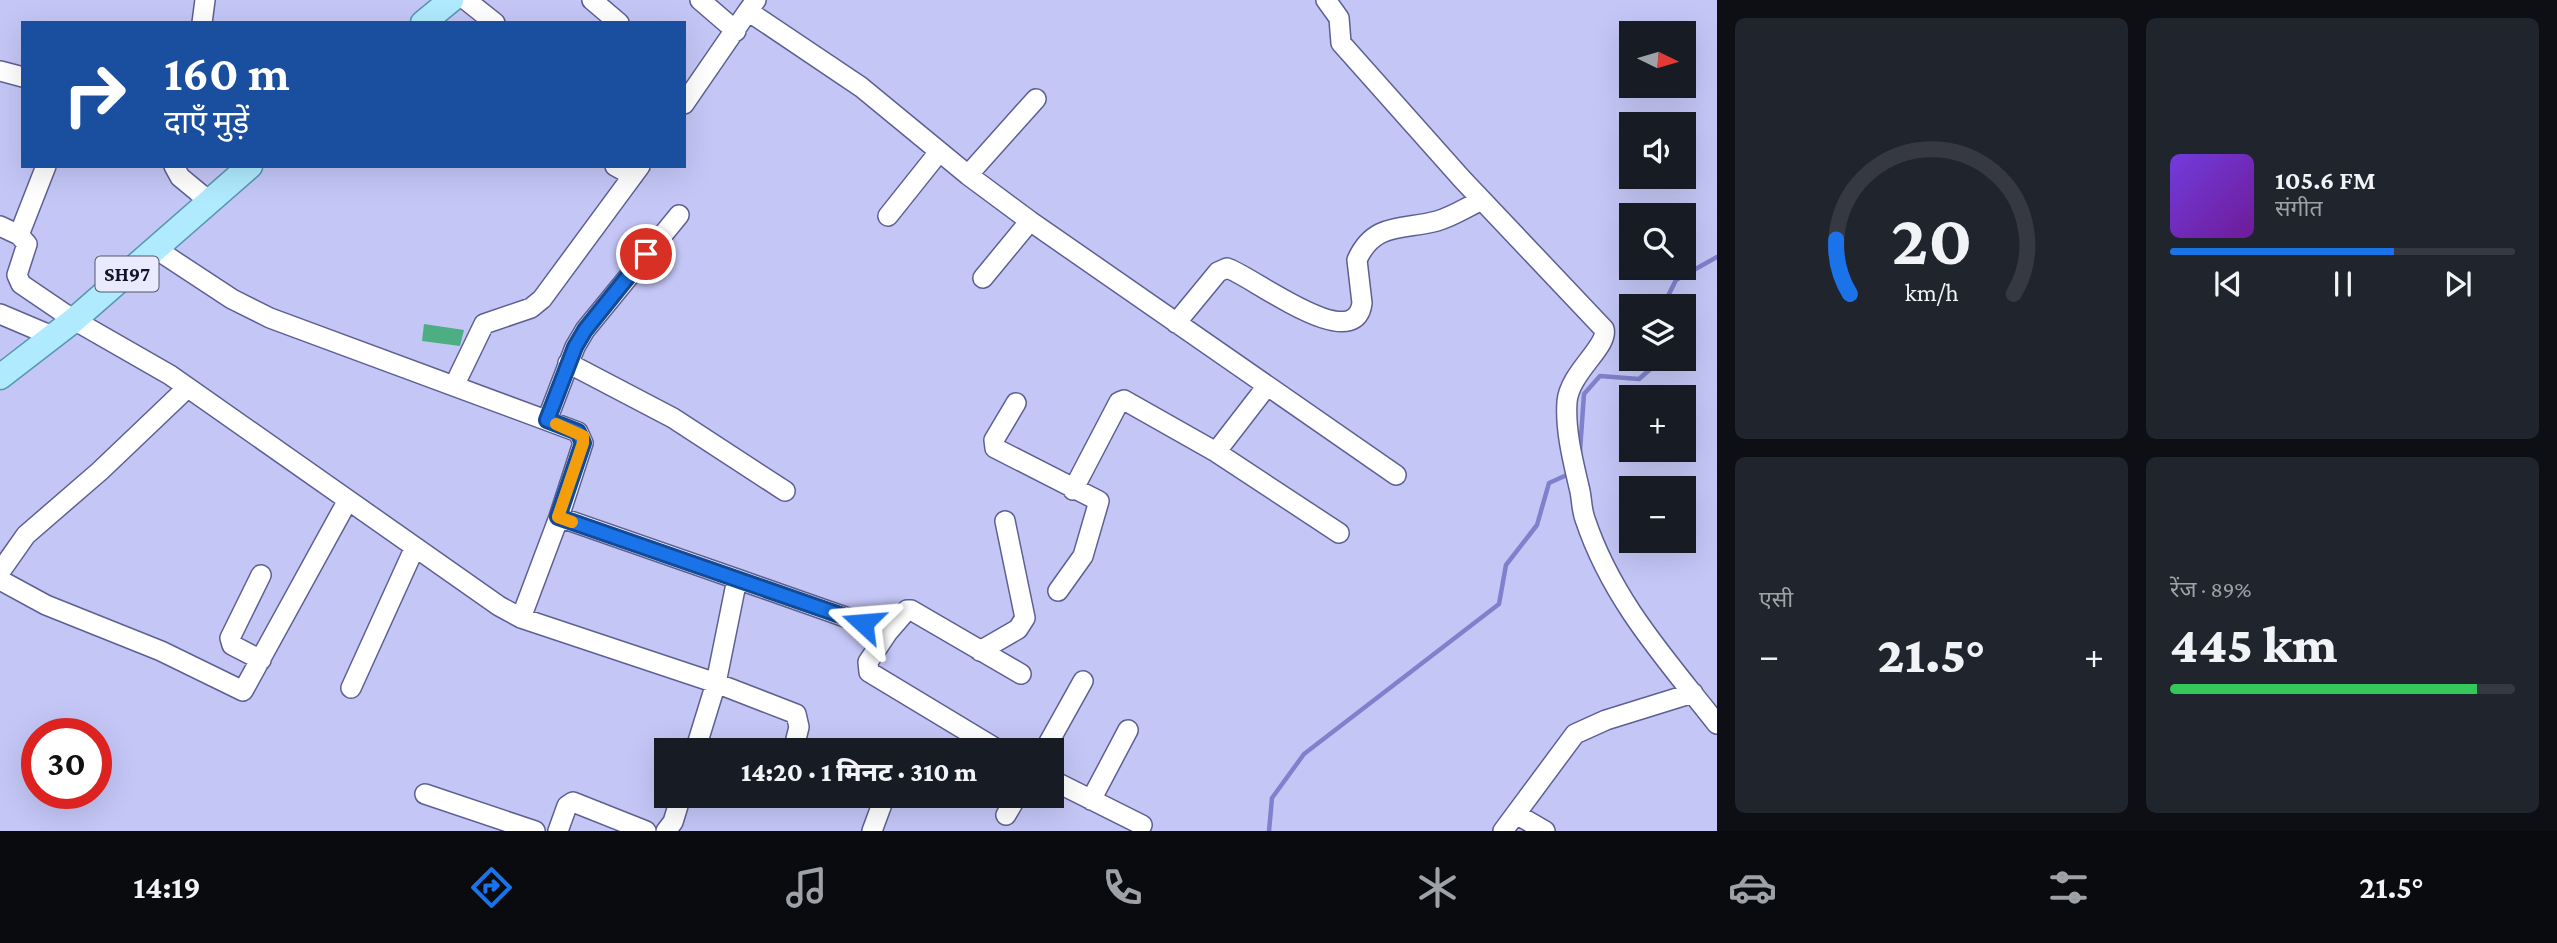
<!DOCTYPE html>
<html lang="hi">
<meta charset="utf-8">
<style>
:root{--surface:#171b24;--page:#20242c;--text:#f1f3f6;--muted:#9ea1a6;--line:#363941;--accent:#1a73e8}
body{margin:0;font-family:"Crimson Pro","Noto Sans Devanagari",serif;background:var(--page);color:var(--text);height:100vh;display:flex;flex-direction:column;font-size:26px;white-space:nowrap}
*{box-sizing:border-box;margin:0}
p{font-size:23px;color:var(--muted)}
.icon{flex:none;width:38px;height:38px;fill:none;stroke:currentColor;stroke-width:2;stroke-linecap:round;stroke-linejoin:round}
.map{position:relative;flex:1;overflow:hidden}
.sheet{display:flex;flex-direction:column;gap:18px;padding:18px;background:#0d0f14;width:840px}
.sheet>*{flex:none}
.guide{position:absolute;left:21px;top:21px;width:665px;height:147px;border-radius:0px;box-shadow:0 7px 28px #0002;background:#1a4fa0;color:#fff;overflow:hidden}
.needle{width:46px;rotate:95deg}
.fabs{position:absolute;left:1619px;top:21px;display:grid;gap:14px}
.fabs a{display:grid;place-items:center;width:77px;height:77px;border-radius:0px;background:var(--surface);box-shadow:0 7px 28px #0002;font-size:35px}
.speed{position:absolute;left:21px;top:718px;display:flex;gap:14px;font-size:35px;font-weight:700;text-align:center}
.speed>*{display:grid;place-content:center;width:91px;height:91px;border-radius:50%;background:var(--surface);box-shadow:0 7px 28px #0002;line-height:1}
.speed .limit{border:10px solid #d22;background:#fff;color:#111}
.pin{position:absolute;display:grid;place-items:center;width:60px;height:60px;color:#fff;margin:-30px;border:4px solid #fff;border-radius:50%;box-shadow:0 2px 7px #0007}
.me{position:absolute;width:77px;margin:-38px;rotate:289deg;stroke-linejoin:round;filter:drop-shadow(0 0 5px #0008)}
.turn{display:flex;align-items:center;gap:24px;height:147px;padding:0 28px;font-size:32px}
.turn .icon{width:91px;height:91px;stroke-width:2.5}
.turn b{display:block;font-size:49px;line-height:60px}
.big{font-size:52px;font-weight:800;line-height:1.1}
.sheet .tile{flex:1;display:flex;flex-direction:column;justify-content:center;gap:10px;min-width:0;padding:0 24px;border-radius:10px;background:var(--page)}
.sheet .dial{align-items:center;gap:0}
.dial svg{height:182px;overflow:visible;fill:none;stroke:var(--line);stroke-width:7;stroke-linecap:round;text-anchor:middle}
.dial text{fill:var(--text);stroke:none}
.song{display:flex;align-items:center;gap:21px}
.cover{width:84px;height:84px;border-radius:10px;background:linear-gradient(135deg,hsl(260 70% 55%),hsl(280 70% 35%))}
.played{height:7px;border-radius:4px;background:linear-gradient(90deg,var(--accent) 65%,var(--line) 65%)}
.keys{display:flex;justify-content:space-around;direction:ltr}
.heat{display:flex;justify-content:space-between;align-items:center;font-size:38px;direction:ltr}
.charge{height:10px;border-radius:5px;background:linear-gradient(90deg,#34c759 89%,var(--line) 0)}
.sheet .tiles{flex:1;display:grid;gap:18px;grid-template-columns:repeat(2,1fr)}
.trip{position:absolute;left:654px;top:738px;width:410px;height:70px;border-radius:0px;background:var(--surface);box-shadow:0 7px 28px #0002;font-weight:800;line-height:70px;text-align:center}
.tabs{display:flex;height:112px;justify-content:space-around;align-items:center;background:#090b0e;color:var(--muted)}
.tabs .icon{width:49px;height:49px}
.tabs .active{color:var(--accent)}
.tabs b{font-size:32px;color:var(--text)}
main{display:flex;flex:1;min-height:0}
.map>svg:first-child{display:block}
</style>
<main>
<div class="map">
<svg width="1717" height="831" viewBox="0 0 1717 831">
<rect width="100%" height="100%" fill="#c4c7f6"/>
<g fill="none" stroke-linecap="round" stroke-linejoin="round">
<!-- stream -->
<path stroke="#8081cc" stroke-width="4.5" d="M1663 306 1676 280 1717 257
M1580 451 1584 394 1600 376 1639 379 1662 359
M1269 831 1272 798 1304 754 1499 604 1506 565 1537 525 1549 483 1569 474"/>
</g>
<!-- building -->
<path fill="#4dad83" d="M424 324 464 330 460 346 422 341Z"/>
<g fill="none" stroke-linecap="round" stroke-linejoin="round">
<defs>
<path id="minor" d="M466 0 495 23
M592 0 619 23
M700 0 736 31
M756 0 748 11 861 87 968 175 1030 221 1396 475
M1326 0 1339 18 1341 43 1462 179 1604 329C1609 346 1569 373 1567 402 1565 430 1573 461 1579 487 1582 497 1581 508 1585 519 1612 600 1665 658 1717 724
M202 23 205 0
M0 71 23 77
M684 104 748 11
M174 166 180 177 209 201
M615 166 633 176
M968 175 1036 99
M888 216 939 152
M0 226 19 235 27 244 17 275 21 284 74 320 170 375 499 606 521 618 716 683 737 579 888 632 868 662 869 672 1000 751
M19 235 46 166
M156 249 232 299 270 318 578 432 583 443 559 517
M983 278 1030 221
M0 314 52 336
M1176 323 1218 272 1227 268C1249 274 1355 358 1362 303L1357 260C1374 221 1405 230 1437 221 1452 217 1467 207 1482 200
M568 363 673 418 785 491
M454 386 484 324 531 308 542 299 640 166
M1016 403 994 440 995 448 1099 501 1083 556 1058 591
M547 420 575 347 585 330 679 215
M1216 452 1267 386
M1073 490 1119 402 1124 400 1216 452 1339 533
M0 572 26 535 100 471 186 389
M261 575 230 638 232 645 261 660
M0 580 46 605 161 651 243 691 348 500
M521 618 559 517 737 579
M888 632 907 610H911L1021 674
M980 651 1018 629 1025 618 1005 521
M351 688 415 547
M695 751 716 683 796 714 799 727 793 751
M1044 751 1083 681
M1052 780 1142 825
M425 794 535 831
M1091 800 1128 730
M1516 814 1545 831
M1006 815 1017 796
M558 831 567 806 573 802 646 831
M666 831 673 822 681 796
M872 831 882 804 879 796
M1503 831 1575 734 1606 720 1693 693"/>
<path id="major" d="M423 23 451 0
M0 377 74 320 250 166"/>
</defs>
<!-- minor casing -->
<use href="#minor" stroke="#5e5f93" stroke-width="22"/>
<!-- major casing -->
<use href="#major" stroke="#5796b2" stroke-width="27"/>
<!-- minor -->
<use href="#minor" stroke="#fff" stroke-width="19"/>
<!-- major -->
<use href="#major" stroke="#b0eafe" stroke-width="24"/>
</g>
<g fill="none" stroke-linecap="round" stroke-linejoin="round">
<defs>
<path id="route" d="M646 254 585 330 575 347 547 420 578 432 583 443 558 517 863 623"/>
</defs>
<!-- route casing -->
<use href="#route" stroke="#114b97" stroke-width="18"/>
<!-- route -->
<use href="#route" stroke="#1a73e8" stroke-width="12"/>
<!-- slow -->
<path stroke="#f59e0b" stroke-width="12" d="M556 424 583 436V443L558 517 572 522"/>
</g>
<g text-anchor="middle" dominant-baseline="central" stroke-width="5" stroke-linejoin="round" paint-order="stroke">
<!-- shield labels -->
<rect fill="#e9ebfd" stroke="#545468" stroke-width="2" x="95.5" y="256.5" width="63" height="35" rx="5"/>
<g font-size="21" font-weight="bold" fill="#141328">
<text x="127" y="274">SH97</text>
</g>
</g>
</svg>
<div class="fabs">
<a><svg class="needle" viewBox="-14 -14 28 28"><path d="M0-13l5 13h-10z" fill="#e53935"/><path d="M0 13l5-13h-10z" fill="#9ea1a6"/></svg></a>
<a><svg class="icon" aria-label="sound" viewBox="0 0 24 24"><path d="M4 9h4l5-4v14l-5-4H4zM17 9q2 3 0 6"/></svg></a>
<a><svg class="icon" aria-label="search" viewBox="0 0 24 24"><circle cx="10" cy="10" r="6"/><path d="M15 15l6 6"/></svg></a>
<a><svg class="icon" aria-label="layers" viewBox="0 0 24 24"><path d="M12 4l9 5-9 5-9-5zM3 14l9 5 9-5"/></svg></a>
<a>+</a>
<a>−</a>
</div>
<div class="speed"><div class="limit">30</div></div>
<div class="pin" style="left:646px;top:254px;background:#d93025"><svg class="icon" aria-label="arrive" viewBox="0 0 24 24"><path d="M6 21V4h12l-3 4 3 4H6"/></svg></div>
<svg class="me" style="left:863px;top:623px" viewBox="-20 -20 40 40"><path d="M0-17L14 15 0 8-14 15z" fill="#1a73e8" stroke="#fff" stroke-width="4"/></svg>
<div class="trip">14:20 · 1 मिनट · 310 m</div>
<div class="guide">
<div class="turn"><svg class="icon" aria-label="right" viewBox="0 0 24 24"><path d="M7 20v-9h11M14 6l5 5-5 5"/></svg><div><b>160 m</b>दाएँ मुड़ें</div></div>
</div>
</div>
<section class="sheet">
<div class="tiles">
<div class="tile dial"><svg viewBox="0 0 100 80">
<path d="M14 69A42 42 0 1 1 86 69"/>
<path d="M14 69A42 42 0 0 1 8 45" stroke="#1a73e8"/>
<text x="50" y="56" font-size="32" font-weight="700">20</text>
<text x="50" y="72" font-size="11">km/h</text>
</svg></div>
<div class="tile">
<div class="song"><i class="cover"></i><div><b>105.6 FM</b><p>संगीत</p></div></div>
<div class="played"></div>
<div class="keys"><svg class="icon" aria-label="previous" viewBox="0 0 24 24"><path d="M18 5L8 12l10 7zM5 5v14"/></svg><svg class="icon" aria-label="pause" viewBox="0 0 24 24"><path d="M8 5v14M16 5v14"/></svg><svg class="icon" aria-label="next" viewBox="0 0 24 24"><path d="M6 5l10 7-10 7zM19 5v14"/></svg></div>
</div>
<div class="tile"><p>एसी</p>
<div class="heat"><a>−</a><b class="big">21.5°</b><a>+</a></div>
</div>
<div class="tile"><p>रेंज · 89%</p><b class="big">445 km</b><div class="charge"></div></div>
</div>
</section>
</main>
<nav class="tabs">
<b>14:19</b>
<svg class="icon active" aria-label="directions" viewBox="0 0 24 24"><path d="M12 3l9 9-9 9-9-9zM9 14v-3h6M13 9l2 2-2 2"/></svg>
<svg class="icon" aria-label="music" viewBox="0 0 24 24"><path d="M9 18V5l10-2v13"/><circle cx="6" cy="18" r="3"/><circle cx="16" cy="16" r="3"/></svg>
<svg class="icon" aria-label="phone" viewBox="0 0 24 24"><path d="M5 4h4l2 5-3 2q2 4 5 5l2-3 5 2v4C11 20 4 13 5 4z"/></svg>
<svg class="icon" aria-label="climate" viewBox="0 0 24 24"><path d="M12 3v18M4 7l16 10M4 17L20 7"/></svg>
<svg class="icon" aria-label="car" viewBox="0 0 24 24"><path d="M5 17H2v-5l4-1 3-4h7l3 4 3 1v5h-3M9 17h6M6 11h13"/><circle cx="7" cy="17" r="2"/><circle cx="17" cy="17" r="2"/></svg>
<svg class="icon" aria-label="filters" viewBox="0 0 24 24"><path d="M4 7h16M4 17h16"/><circle cx="9" cy="7" r="2"/><circle cx="15" cy="17" r="2"/></svg>
<b>21.5°</b>
</nav>
